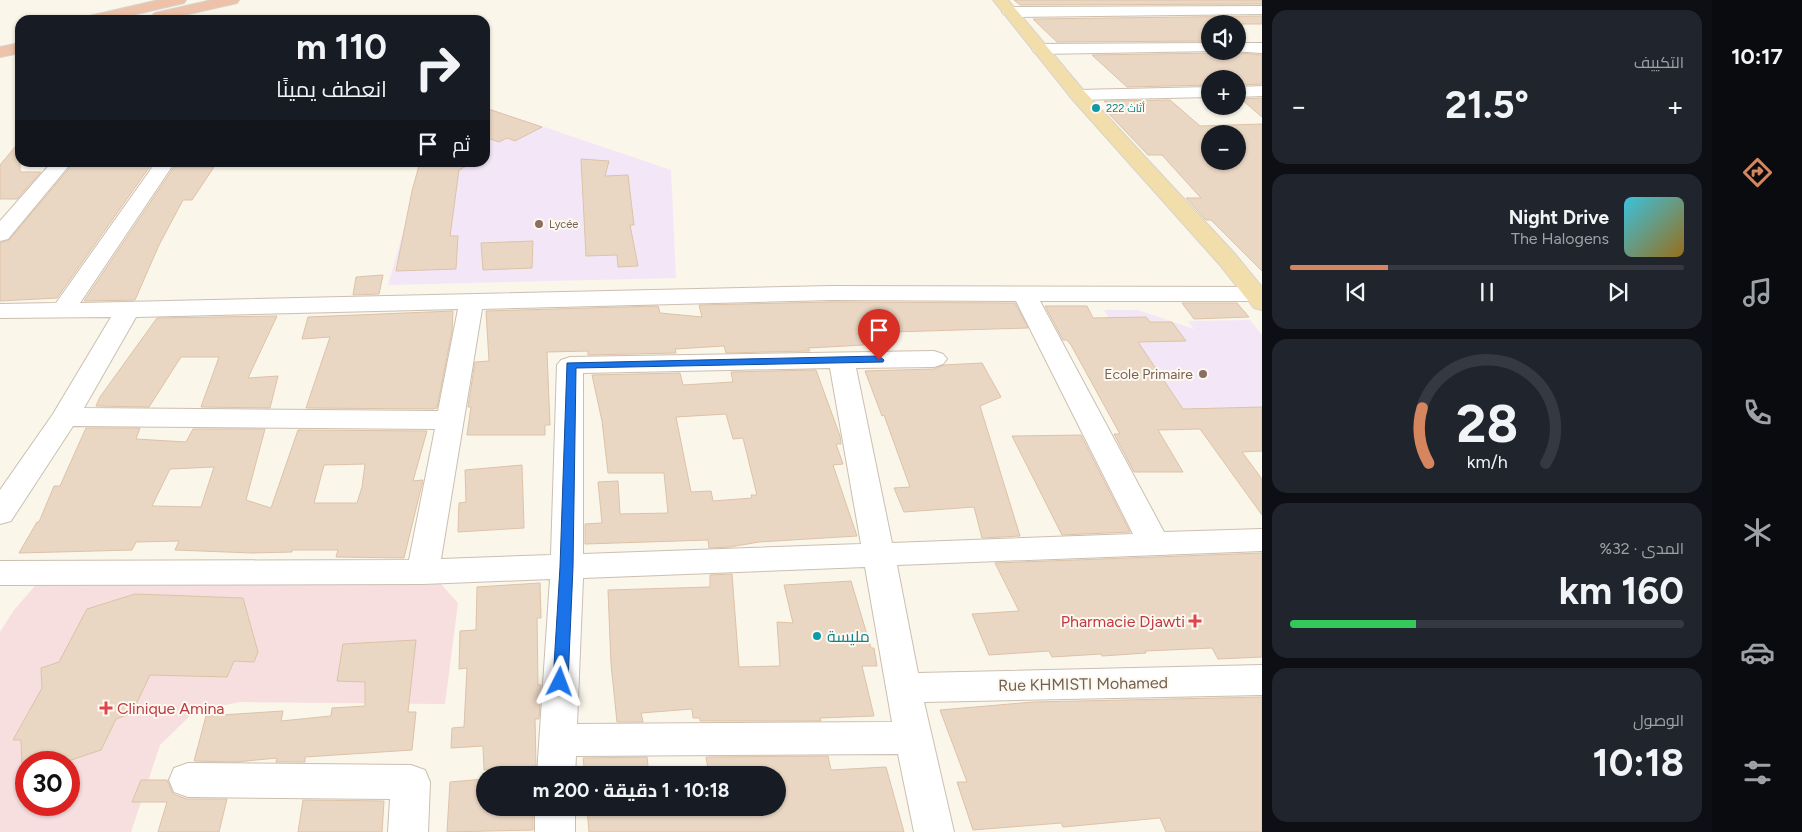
<!DOCTYPE html>
<html lang="ar">
<meta charset="utf-8">
<style>
:root{--surface:#171b24;--page:#20242c;--text:#f1f3f6;--muted:#9ea1a6;--line:#363941;--accent:#d5865e}
body{margin:0;font-family:Figtree,Cairo,sans-serif;background:var(--page);color:var(--text);direction:rtl;height:100vh;display:flex;flex-direction:column;font-size:19px;white-space:nowrap}
*{box-sizing:border-box;margin:0}
p{font-size:16px;color:var(--muted)}
.icon{flex:none;width:28px;height:28px;fill:none;stroke:currentColor;stroke-width:2;stroke-linecap:round;stroke-linejoin:round}
.map{position:relative;flex:1;overflow:hidden;direction:ltr}
.side{display:flex;flex-direction:column;gap:10px;padding:10px;background:#0d0f14;width:450px}
.side>*{flex:none}
.top-card{position:absolute;left:15px;top:15px;width:475px;height:152px;border-radius:15px;box-shadow:0 1px 4px #0004;direction:rtl;background:#171b24;color:var(--text);overflow:hidden}
.tools{position:absolute;left:1201px;top:15px;display:grid;gap:10px}
.tools a{display:grid;place-items:center;width:45px;height:45px;border-radius:50%;background:var(--surface);box-shadow:0 1px 4px #0004;font-size:25px}
.speed{position:absolute;left:15px;top:751px;display:flex;gap:10px;font-size:25px;font-weight:700;text-align:center}
.speed>*{display:grid;place-content:center;width:65px;height:65px;border-radius:50%;background:var(--surface);box-shadow:0 1px 4px #0004;line-height:1}
.speed .limit{border:8px solid #d22;background:#fff;color:#111}
.pin{position:absolute;display:grid;place-items:center;width:42px;height:42px;color:#fff;margin:-51px -21px;border-radius:50% 50% 50% 0;rotate:-45deg;box-shadow:0 0 5px #0007}
.pin .icon{rotate:45deg}
.me{position:absolute;width:55px;margin:-28px;rotate:3deg;stroke-linejoin:round;filter:drop-shadow(0 0 4px #0008)}
.turn{display:flex;align-items:center;gap:18px;height:105px;padding:0 20px;font-size:22px}
.turn .icon{width:65px;height:65px;stroke-width:2.5}
.turn b{display:block;font-size:35px;line-height:42px}
.then{display:flex;align-items:center;height:48px;padding:0 20px;background:#0003;gap:10px;font-size:19px}
.big{font-size:38px;font-weight:700;line-height:1.1}
.side .widget{flex:1;display:flex;flex-direction:column;justify-content:center;gap:8px;min-width:0;padding:0 18px;border-radius:15px;background:var(--page)}
.side .dial{align-items:center;gap:0}
.dial svg{height:130px;overflow:visible;fill:none;stroke:var(--line);stroke-width:7;stroke-linecap:round;text-anchor:middle}
.dial text{fill:var(--text);stroke:none}
.song{display:flex;align-items:center;gap:15px}
.cover{width:60px;height:60px;border-radius:8px;background:linear-gradient(135deg,hsl(190 70% 55%),hsl(40 70% 35%))}
.played{height:5px;border-radius:2px;background:linear-gradient(90deg,var(--accent) 25%,var(--line) 25%)}
.keys{display:flex;justify-content:space-around;direction:ltr}
.heat{display:flex;justify-content:space-between;align-items:center;font-size:28px;direction:ltr}
.charge{height:8px;border-radius:4px;background:linear-gradient(90deg,#34c759 32%,var(--line) 0)}
.trip{position:absolute;left:476px;top:766px;width:310px;height:50px;border-radius:25px;background:var(--surface);box-shadow:0 1px 4px #0004;font-weight:700;line-height:50px;text-align:center;direction:rtl}
main{display:flex;flex:1;min-height:0}
.tab-bar{display:flex;flex-direction:column;width:90px;justify-content:space-around;align-items:center;background:#090b0e;color:var(--muted)}
.tab-bar .icon{width:35px;height:35px}
.tab-bar .selected{color:var(--accent)}
.tab-bar b{font-size:22px;color:var(--text)}
.map>svg:first-child{display:block}
</style>
<main>
<nav class="tab-bar">
<b>10:17</b>
<svg class="icon selected" aria-label="directions" viewBox="0 0 24 24"><path d="M12 3l9 9-9 9-9-9zM9 14v-3h6M13 9l2 2-2 2"/></svg>
<svg class="icon" aria-label="music" viewBox="0 0 24 24"><path d="M9 18V5l10-2v13"/><circle cx="6" cy="18" r="3"/><circle cx="16" cy="16" r="3"/></svg>
<svg class="icon" aria-label="phone" viewBox="0 0 24 24"><path d="M5 4h4l2 5-3 2q2 4 5 5l2-3 5 2v4C11 20 4 13 5 4z"/></svg>
<svg class="icon" aria-label="climate" viewBox="0 0 24 24"><path d="M12 3v18M4 7l16 10M4 17L20 7"/></svg>
<svg class="icon" aria-label="car" viewBox="0 0 24 24"><path d="M5 17H2v-5l4-1 3-4h7l3 4 3 1v5h-3M9 17h6M6 11h13"/><circle cx="7" cy="17" r="2"/><circle cx="17" cy="17" r="2"/></svg>
<svg class="icon" aria-label="filters" viewBox="0 0 24 24"><path d="M4 7h16M4 17h16"/><circle cx="9" cy="7" r="2"/><circle cx="15" cy="17" r="2"/></svg>
</nav>
<section class="side">
<div class="widget"><p>التكييف</p>
<div class="heat"><a>−</a><b class="big">21.5°</b><a>+</a></div>
</div>
<div class="widget">
<div class="song"><i class="cover"></i><div><b>Night Drive</b><p>The Halogens</p></div></div>
<div class="played"></div>
<div class="keys"><svg class="icon" aria-label="previous" viewBox="0 0 24 24"><path d="M18 5L8 12l10 7zM5 5v14"/></svg><svg class="icon" aria-label="pause" viewBox="0 0 24 24"><path d="M8 5v14M16 5v14"/></svg><svg class="icon" aria-label="next" viewBox="0 0 24 24"><path d="M6 5l10 7-10 7zM19 5v14"/></svg></div>
</div>
<div class="widget dial"><svg viewBox="0 0 100 80">
<path d="M14 69A42 42 0 1 1 86 69"/>
<path d="M14 69A42 42 0 0 1 10 35" stroke="#d5865e"/>
<text x="50" y="56" font-size="32" font-weight="700">28</text>
<text x="50" y="72" font-size="11">km/h</text>
</svg></div>
<div class="widget"><p>المدى · 32%</p><b class="big">160 km</b><div class="charge"></div></div>
<div class="widget"><p>الوصول</p><b class="big">10:18</b></div>
</section>
<div class="map">
<svg width="1262" height="832" viewBox="0 0 1262 832">
<rect width="100%" height="100%" fill="#faf6ea"/>
<!-- education -->
<path fill="#f3e7f7" d="M485 107 671 170 676 278 388 285 423 163 485 162Z
M1104 310H1138L1194 329 1188 321 1250 320 1262 335V431L1168 414Z"/>
<!-- medical -->
<path fill="#f7dedf" fill-rule="evenodd" d="M41 579 440 583 458 603 445 704 240 702 195 711 160 745 131 832H0V632L14 610ZM26 762H69V805H26Z"/>
<!-- building -->
<path fill="#ead7c3" stroke="#ddc2a7" fill-rule="evenodd" d="M1014 0H1262V4L1020 5Z
M1262 16V24H1210V41L1057 42 1033 19Z
M1218 51 1262 55V84L1238 85V79H1210V85L1127 87 1092 55 1216 53Z
M1262 98V117L1241 99Z
M1170 100 1200 126 1262 124V271L1211 220H1206L1186 198H1201L1162 155H1148L1109 114H1117L1104 101ZM1210 134H1238V161H1210Z
M485 108 542 127 515 141 507 138 499 142 485 137Z
M20 141V172H41L17 199H0V165Z
M581 159 609 161 605 176 628 175 634 225H630L638 266 618 267 617 255 586 256Z
M110 162H153L57 298 0 301V243L9 240 72 165H108Z
M420 162H474L459 170 450 236H458L456 269 396 271 412 191Z
M174 167H214L192 200H183L159 245 135 300 84 301Z
M533 241 532 268 483 270 481 243Z
M383 275 379 294 353 295 356 277Z
M831 302 1015 303 1028 328 858 333 864 345 808 348 810 351 726 353 724 346 675 349 676 353 588 355V351L547 352 550 425H545V435H467L471 407H468L475 362 489 361 486 311 658 306 660 313 702 317 699 305Z
M1182 303H1237L1249 317 1194 319Z
M1045 306H1087L1093 318 1146 317 1150 322H1172L1186 341 1138 342 1183 409 1262 407V451L1242 452 1262 479V515L1200 429 1158 430 1183 472H1134L1114 434H1120L1071 345 1067 340H1063Z
M453 311 452 331 437 408 433 409 306 408 330 337 302 339 308 317Z
M277 316 248 378 278 376 270 408 201 407 219 357H181L149 407 96 406 100 397 157 318Z
M982 363 1001 397 980 406 1020 536 982 538 974 507 904 512 894 488 910 487 884 415 882 416 865 371 934 369 944 365Z
M816 370 840 436 841 444H836L843 464 833 465 857 536 759 542 730 547 709 548 708 540 585 544V524L602 523 598 482 618 481 620 514 668 513 664 473H608L602 421 592 375 680 373 683 385 733 382 731 372ZM726 414 733 439 743 438 757 495H751L752 498 713 501 711 491 691 492 676 417Z
M86 428H140L136 439 186 442 193 429H265L246 500 271 508 298 430 427 431 413 481 423 480 404 558 336 557 338 550H292V552L252 553 175 550 179 541 136 542 132 550 19 553 37 522H39L54 486H60ZM365 464 362 487 357 503H314L324 465ZM214 467 201 507 152 506 170 469Z
M1081 435 1130 532 1062 535 1012 436Z
M522 465 524 528 458 532 459 503 466 502 465 470Z
M1262 553V657L1218 659 1212 648 1145 651 1146 653 1102 656 1101 654 1052 657 1049 651 989 655 972 614 1019 611 995 563Z
M732 574 739 667 780 666 777 622 793 623 784 585 851 581 871 648H874L877 666H862L874 716 820 718 821 721H700V718H693L692 709 641 713 643 722H617L611 664 608 590 710 587V575Z
M540 583 541 618H537L538 685H541L539 719H535L536 766 484 770 483 746 451 748 452 728 464 727 467 668 459 669 460 631 476 630 477 587Z
M135 594 243 598 258 652 254 662 234 661 227 677 150 675 132 713 116 719 101 750 68 761 42 760 26 762V766L22 767 21 740H13L42 688 41 668 59 662 87 609Z
M416 640 408 712H416L412 750 305 757V762H276L277 758 236 762 194 761 206 716 283 711 281 721 331 716 332 708 365 706V682L337 681 343 644Z
M1262 697V832H1166L1160 818 1063 827 1061 823 973 830 957 782H967L940 710 1033 702Z
M828 756 831 770 886 767 904 832H589L587 808H778V775H709L706 757Z
M647 757 649 775H585L583 758Z
M485 779V808H533V830L447 832 450 782Z
M141 780H167L173 794 187 799H227L219 832H158L167 802H132Z
M303 800 384 801 382 832H298Z"/>
<g fill="none" stroke-linecap="round" stroke-linejoin="round">
<defs>
<path id="minor" d="M1262 6V14L1010 17 1005 15 1002 12 1005 9 1010 7Z
M1210 43V51H1216L1040 54 1034 52 1032 49 1034 46 1040 44Z
M1238 43H1262V53L1232 51H1238Z
M1262 86V96L1238 97V87Z
M1210 87V97L1078 100 1072 99 1069 95 1072 91 1078 90Z
M52 162H72L8 239 0 241V221Z
M156 162H175L80 303 831 286 1262 287V301H1040L1164 532 1262 529V551L897 565 918 673 1262 665V695L924 702 954 832H914L898 754 576 756 575 775H537L550 579 423 584 0 585V561L409 560 435 429 73 426 11 521 0 524V490L53 414 111 317 0 318V304L56 303ZM831 300 1016 301 1133 534 892 543 856 368 934 367 943 364 947 359 943 354 934 351 570 357 561 360 557 365 551 555 441 559 482 309ZM458 309 438 411 84 408 136 317ZM830 368 861 544 583 554V373ZM865 567 892 722 577 724 583 578Z
M188 763 411 765 425 770 430 782 428 832H388L390 799 188 797 174 792 169 780 174 768Z
M535 808H575V832H535Z"/>
<path id="major" d="M993 0H1008L1084 91 1235 254 1262 287V310L1254 308 1219 264 1072 99Z"/>
<path id="highway" d="M159 0H186L184 3 110 20H82L85 17Z
M212 0H239L237 3 162 20 155 19 152 16 155 13Z
M20 43V53L0 57V47Z"/>
</defs>
<!-- minor casing -->
<use href="#minor" stroke="#cbbfb1" stroke-width="2"/>
<!-- major casing -->
<use href="#major" stroke="#d8d2ce" stroke-width="2"/>
<!-- highway casing -->
<use href="#highway" stroke="#d8d2ce" stroke-width="2"/>
<!-- minor -->
<use href="#minor" fill="#fff" fill-rule="evenodd"/>
<!-- major -->
<use href="#major" fill="#f1deab" fill-rule="evenodd"/>
<!-- highway -->
<use href="#highway" fill="#edc2a9" fill-rule="evenodd"/>
</g>
<!-- route -->
<path fill="#1a73e8" stroke="#114b97" d="M879 356 884 360 883 362 576 368 573 567 568 682 565 686 560 688 555 686 553 682 560 567 567 363Z"/>
<!-- markers -->
<g fill="#0f9aa8" stroke="#fdf9f0" stroke-width="2">
<circle cx="1096" cy="108" r="5"/>
<circle cx="817" cy="636" r="5"/>
</g>
<g fill="#8d6e63" stroke="#fdf9f0" stroke-width="2">
<circle cx="539" cy="224" r="5"/>
<circle cx="1203" cy="374" r="5"/>
</g>
<g fill="#e0444e" stroke="#fdf9f0" stroke-width="2">
<path d="M1192.5 613.5h5v5h5v5h-5v5h-5v-5h-5v-5h5z"/>
<path d="M103.5 700.5h5v5h5v5h-5v5h-5v-5h-5v-5h5z"/>
</g>
<g text-anchor="middle" dominant-baseline="central" stroke-width="4" stroke-linejoin="round" paint-order="stroke">
<!-- far-culture labels -->
<g font-size="11" fill="#0d838f" stroke="#fdf9f0" text-anchor="start">
<text x="1106" y="108">أثاث 222</text>
</g>
<!-- far-education labels -->
<g font-size="11" fill="#785e54" stroke="#fdf9f0" text-anchor="start">
<text x="549" y="224">Lycée</text>
</g>
<!-- education labels -->
<g font-size="14" fill="#785e54" stroke="#fdf9f0" text-anchor="end">
<text x="1193" y="374">Ecole Primaire</text>
</g>
<!-- near-health labels -->
<g font-size="16" fill="#be3a42" stroke="#fdf9f0" text-anchor="end">
<text x="1185" y="621">Pharmacie Djawti</text>
<text x="117" y="708" text-anchor="start">Clinique Amina</text>
</g>
<!-- near-culture labels -->
<g font-size="16" fill="#0d838f" stroke="#fdf9f0" text-anchor="start">
<text x="827" y="636">مليسة</text>
</g>
<!-- near-street labels -->
<g font-size="16" fill="#726050" stroke="#fdf9f0">
<text transform="translate(1083 684) rotate(-1)">Rue KHMISTI Mohamed</text>
</g>
</g>
</svg>
<div class="tools">
<a><svg class="icon" aria-label="sound" viewBox="0 0 24 24"><path d="M4 9h4l5-4v14l-5-4H4zM17 9q2 3 0 6"/></svg></a>
<a>+</a>
<a>−</a>
</div>
<div class="speed"><div class="limit">30</div></div>
<div class="pin" style="left:879px;top:360px;background:#d93025"><svg class="icon" aria-label="arrive" viewBox="0 0 24 24"><path d="M6 21V4h12l-3 4 3 4H6"/></svg></div>
<svg class="me" style="left:560px;top:682px" viewBox="-20 -20 40 40"><path d="M0-17L14 15 0 8-14 15z" fill="#1a73e8" stroke="#fff" stroke-width="4"/></svg>
<div class="trip">10:18 · 1 دقيقة · 200 m</div>
<div class="top-card">
<div class="turn"><svg class="icon" aria-label="right" viewBox="0 0 24 24"><path d="M7 20v-9h11M14 6l5 5-5 5"/></svg><div><b>110 m</b>انعطف يمينًا</div></div>
<div class="then">ثم<svg class="icon" aria-label="arrive" viewBox="0 0 24 24"><path d="M6 21V4h12l-3 4 3 4H6"/></svg></div>
</div>
</div>
</main>
